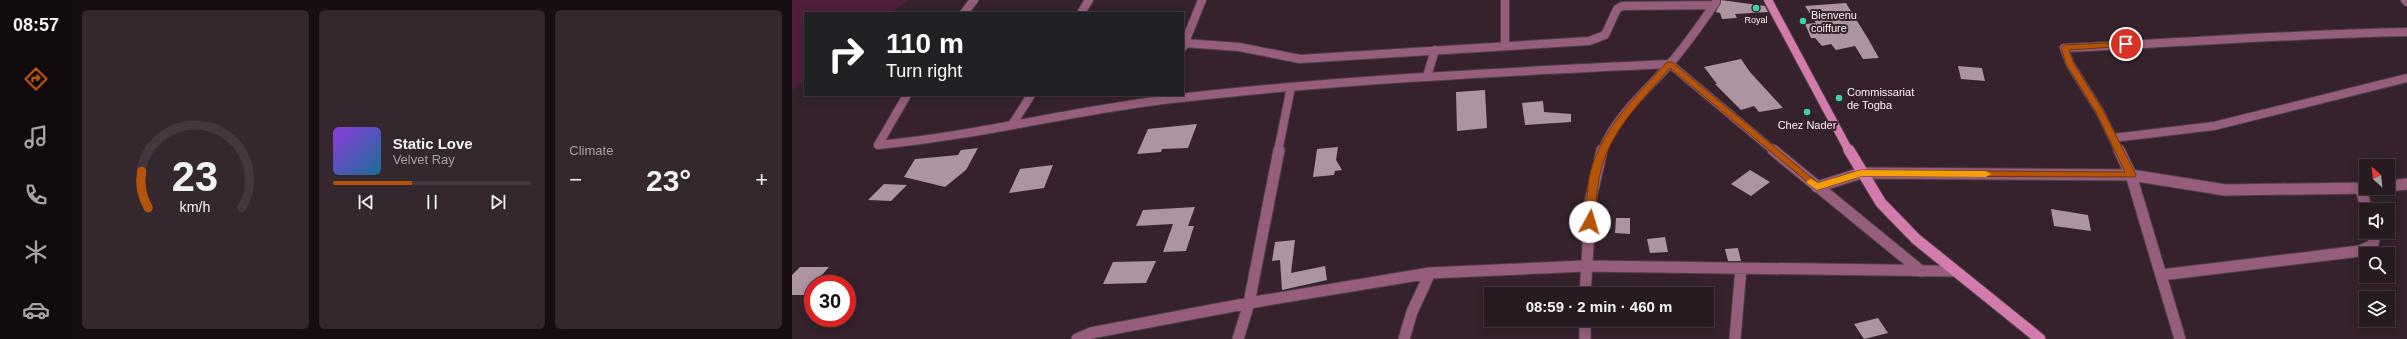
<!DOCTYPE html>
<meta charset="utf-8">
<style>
:root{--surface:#281a21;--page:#34272e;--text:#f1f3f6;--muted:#a5a1a5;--line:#44383f;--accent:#b45309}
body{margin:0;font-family:Helvetica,sans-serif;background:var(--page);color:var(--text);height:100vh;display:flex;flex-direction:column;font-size:15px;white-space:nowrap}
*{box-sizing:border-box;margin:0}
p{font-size:13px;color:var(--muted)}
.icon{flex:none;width:22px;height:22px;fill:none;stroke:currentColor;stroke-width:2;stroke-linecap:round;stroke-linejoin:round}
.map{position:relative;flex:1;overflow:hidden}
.details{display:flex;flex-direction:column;gap:10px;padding:10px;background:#160e12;width:720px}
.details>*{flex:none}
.top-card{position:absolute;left:12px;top:12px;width:380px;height:84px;border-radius:0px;box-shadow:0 2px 10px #0003,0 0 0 1px var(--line);background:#202124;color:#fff;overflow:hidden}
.needle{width:26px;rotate:333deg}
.buttons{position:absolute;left:1567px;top:159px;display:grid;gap:8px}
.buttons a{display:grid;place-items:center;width:36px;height:36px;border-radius:0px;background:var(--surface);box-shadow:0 2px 10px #0003,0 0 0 1px var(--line);font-size:20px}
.speed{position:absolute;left:12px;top:275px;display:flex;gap:8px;font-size:20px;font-weight:700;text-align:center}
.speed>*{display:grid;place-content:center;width:52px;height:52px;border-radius:50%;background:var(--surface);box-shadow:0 2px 10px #0003,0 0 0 1px var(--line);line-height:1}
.speed .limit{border:6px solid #d22;background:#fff;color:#111}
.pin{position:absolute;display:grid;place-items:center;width:34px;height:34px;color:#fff;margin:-17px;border:2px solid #fff;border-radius:50%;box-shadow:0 1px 4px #0007}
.me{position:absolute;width:44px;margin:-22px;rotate:6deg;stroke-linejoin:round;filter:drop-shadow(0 0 3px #0008)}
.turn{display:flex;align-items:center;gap:14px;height:84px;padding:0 16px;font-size:18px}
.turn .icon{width:52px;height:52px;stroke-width:2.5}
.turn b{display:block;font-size:28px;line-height:34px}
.big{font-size:30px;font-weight:800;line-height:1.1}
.details .tile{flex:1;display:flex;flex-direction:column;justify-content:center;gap:6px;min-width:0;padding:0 14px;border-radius:6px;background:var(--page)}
.details .dial{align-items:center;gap:0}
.dial svg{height:104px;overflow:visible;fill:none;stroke:var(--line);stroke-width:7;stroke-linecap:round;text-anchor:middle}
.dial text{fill:var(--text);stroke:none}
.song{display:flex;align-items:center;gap:12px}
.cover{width:48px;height:48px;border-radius:6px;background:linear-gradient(135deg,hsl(270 70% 55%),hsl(200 70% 35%))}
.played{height:4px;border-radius:2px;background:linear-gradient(90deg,var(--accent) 40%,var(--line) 40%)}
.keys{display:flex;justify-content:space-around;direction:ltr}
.heat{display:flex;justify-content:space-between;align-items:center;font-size:22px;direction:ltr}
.details .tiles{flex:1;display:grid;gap:10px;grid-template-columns:repeat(3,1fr)}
.trip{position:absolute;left:692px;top:287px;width:230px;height:40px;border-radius:0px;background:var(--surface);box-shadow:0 2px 10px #0003,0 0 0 1px var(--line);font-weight:800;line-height:40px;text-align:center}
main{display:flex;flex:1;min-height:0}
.dock{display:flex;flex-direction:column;width:72px;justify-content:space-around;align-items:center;background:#100a0d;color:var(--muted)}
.dock .icon{width:28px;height:28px}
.dock .active{color:var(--accent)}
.dock b{font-size:18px;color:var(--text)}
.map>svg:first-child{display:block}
</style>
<main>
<nav class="dock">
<b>08:57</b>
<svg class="icon active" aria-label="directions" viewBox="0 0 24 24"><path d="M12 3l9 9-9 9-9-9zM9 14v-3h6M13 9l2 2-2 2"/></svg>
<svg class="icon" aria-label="music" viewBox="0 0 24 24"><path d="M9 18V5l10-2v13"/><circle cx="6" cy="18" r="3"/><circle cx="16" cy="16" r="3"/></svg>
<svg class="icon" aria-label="phone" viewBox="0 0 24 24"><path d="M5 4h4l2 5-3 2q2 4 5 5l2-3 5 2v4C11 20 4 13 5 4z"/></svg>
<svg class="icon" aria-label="climate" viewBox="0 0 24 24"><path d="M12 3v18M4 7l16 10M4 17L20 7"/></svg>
<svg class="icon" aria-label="car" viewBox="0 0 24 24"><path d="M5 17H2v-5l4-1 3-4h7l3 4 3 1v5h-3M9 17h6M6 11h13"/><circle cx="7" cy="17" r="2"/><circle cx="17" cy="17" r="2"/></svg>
</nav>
<section class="details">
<div class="tiles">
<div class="tile dial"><svg viewBox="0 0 100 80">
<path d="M14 69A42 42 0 1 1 86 69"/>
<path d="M14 69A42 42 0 0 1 9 41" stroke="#b45309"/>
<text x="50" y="56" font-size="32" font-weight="700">23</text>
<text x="50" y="72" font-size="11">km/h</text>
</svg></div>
<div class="tile">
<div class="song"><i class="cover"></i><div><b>Static Love</b><p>Velvet Ray</p></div></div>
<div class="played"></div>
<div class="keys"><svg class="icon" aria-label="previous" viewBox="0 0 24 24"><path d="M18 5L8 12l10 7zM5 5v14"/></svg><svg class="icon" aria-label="pause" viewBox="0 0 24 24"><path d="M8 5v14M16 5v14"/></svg><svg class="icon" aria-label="next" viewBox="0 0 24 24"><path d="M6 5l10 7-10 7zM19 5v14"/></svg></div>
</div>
<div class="tile"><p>Climate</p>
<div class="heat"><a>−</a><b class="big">23°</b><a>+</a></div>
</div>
</div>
</section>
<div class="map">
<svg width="1615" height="339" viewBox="0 0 1615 339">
<rect width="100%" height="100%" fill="#35222c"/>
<!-- green -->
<path fill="#511f3c" d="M0 0H116L99 13H13V80L0 90Z"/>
<!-- building -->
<path fill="#ac94a0" d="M929 0 973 6 976 12 943 14 945 18 930 19 928 13 924 12Z
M1054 3 1075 37 1087 58 1071 59 1063 46 1044 50 1039 44 1030 46 1023 38H1019L1013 24 1024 23 1013 6Z
M949 59 958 72 991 108 967 112 962 106 949 110 923 84H925L912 67Z
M1166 66 1190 68 1193 81 1169 79Z
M693 90 695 128 665 131 664 92Z
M751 101 752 112 779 114V122L733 125 730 103Z
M405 124 396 148 370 149 369 152 345 154 356 129Z
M546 147 544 160 550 170 543 171 542 175 521 177 525 149Z
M186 148 174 170 153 187 112 177 123 159 166 155 169 150Z
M261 165 252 188 217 193 228 169Z
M958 170 978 182 959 196 939 184Z
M92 184 115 185 99 201 76 200Z
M403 207 396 226H402L394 251 371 252 381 224 344 226 351 210Z
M1259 209 1296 215 1299 231 1262 226Z
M824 218H838V234L823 233Z
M873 237 876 252 858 253 855 239Z
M503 240 499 273 533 266 535 280 490 290 488 260 480 261 483 242Z
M946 248 949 261H936L933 249Z
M364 261 354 283 311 284 321 262Z
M8 267H37L12 295H0V275Z
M1086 318 1096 333 1072 339 1062 324Z"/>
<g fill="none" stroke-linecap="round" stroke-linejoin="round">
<defs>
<path id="street-far1" d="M713 0V46
M1613 0 1615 2
M172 13 182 0
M289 13 297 0
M392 43 447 47 508 59 797 41 813 35 825 9 830 6 921 5
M391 47 410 0
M635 76 643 50
M115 95 86 145C182 136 275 112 371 100 539 80 709 72 878 64L982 151
M220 125 239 95
M1321 138 1422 126 1615 78
M486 151 499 87
M810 151C822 118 853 92 876 66 894 46 909 24 924 2
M1327 151 1308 112 1278 64 1272 48C1386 43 1501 34 1615 32"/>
<path id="street" d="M981 150 1129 271
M1327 150 1339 175 1388 339
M1596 186 1615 184
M1025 187 1069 173 1339 175 1433 190 1576 188
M1575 210 1570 193 1576 188
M1369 275 1568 251 1581 245 1583 232
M793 294 799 198 810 150
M793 320V339
M285 339 299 333 457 303 638 273 793 266 1163 271
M446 339 457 303 487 150
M612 339 620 312 638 273
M943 339 949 268"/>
<path id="secondary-far1" d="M976 0 1057 151"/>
<path id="secondary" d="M1057 150 1089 203 1124 239 1248 339"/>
</defs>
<!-- street-far1 casing -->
<use href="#street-far1" stroke="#513f48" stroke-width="10"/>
<!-- street casing -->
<use href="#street" stroke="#513f48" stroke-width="13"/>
<!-- secondary-far1 casing -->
<use href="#secondary-far1" stroke="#513f48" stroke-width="10"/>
<!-- secondary casing -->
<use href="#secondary" stroke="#513f48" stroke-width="13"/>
<!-- street-far1 -->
<use href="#street-far1" stroke="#965e7c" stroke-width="8"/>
<!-- street -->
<use href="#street" stroke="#965e7c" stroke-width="11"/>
<!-- secondary-far1 -->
<use href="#secondary-far1" stroke="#d37bac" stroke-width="8"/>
<!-- secondary -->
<use href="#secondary" stroke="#d37bac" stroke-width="11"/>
</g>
<!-- route -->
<path fill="#b45309" stroke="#753606" d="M1334 42 1337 43V46L1277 50 1282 64 1312 112 1344 175 1343 177 1070 176 1025 190 878 68C849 102 815 133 807 179 804 193 804 208 803 222L798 225 793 222C794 208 795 193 797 179 806 131 844 97 875 62H880L1026 183 1069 170 1333 172 1304 112 1274 64 1269 48 1272 45Z"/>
<!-- slow -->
<path fill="#f59e0b" d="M1069 170 1194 171 1199 174 1194 177 1070 176 1025 190 1014 182 1019 179 1026 183Z"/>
<!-- markers -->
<g fill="#3dd4a3" stroke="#35222c" stroke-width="1.5">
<circle cx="964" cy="8" r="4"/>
<circle cx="1011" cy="21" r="4"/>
<circle cx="1047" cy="98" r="4"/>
<circle cx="1015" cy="112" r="4"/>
</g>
<g text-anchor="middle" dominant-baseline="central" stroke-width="4" stroke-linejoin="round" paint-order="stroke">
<!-- far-poi labels -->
<g font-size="9" fill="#fdf0f6" stroke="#35222c">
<text x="964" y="20">Royal</text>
</g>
<!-- poi labels -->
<g font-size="11" fill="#fdf0f6" stroke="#35222c" text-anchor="start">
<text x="1019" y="15">Bienvenu<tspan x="1019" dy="13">coiffure</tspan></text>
<text x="1055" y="92">Commissariat<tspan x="1055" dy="13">de Togba</tspan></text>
<text x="1015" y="125" text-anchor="middle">Chez Nader</text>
</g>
</g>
</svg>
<div class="buttons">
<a><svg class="needle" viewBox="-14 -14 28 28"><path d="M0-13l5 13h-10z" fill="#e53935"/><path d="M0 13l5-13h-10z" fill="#a5a1a5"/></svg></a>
<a><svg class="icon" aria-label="sound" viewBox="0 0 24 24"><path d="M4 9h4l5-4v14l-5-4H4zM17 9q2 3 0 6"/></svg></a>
<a><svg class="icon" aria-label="search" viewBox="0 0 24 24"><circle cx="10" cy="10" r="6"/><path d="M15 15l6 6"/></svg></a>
<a><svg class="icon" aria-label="layers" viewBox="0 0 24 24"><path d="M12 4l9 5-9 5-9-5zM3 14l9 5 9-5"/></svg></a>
</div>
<div class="speed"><div class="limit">30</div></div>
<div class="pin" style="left:1334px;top:44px;background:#d93025"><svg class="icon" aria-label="arrive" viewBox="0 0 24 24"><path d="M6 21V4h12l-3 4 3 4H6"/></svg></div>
<svg class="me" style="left:798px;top:222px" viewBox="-20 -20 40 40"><circle r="19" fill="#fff"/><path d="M0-13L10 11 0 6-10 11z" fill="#b45309"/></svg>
<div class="trip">08:59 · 2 min · 460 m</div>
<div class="top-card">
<div class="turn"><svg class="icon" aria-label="right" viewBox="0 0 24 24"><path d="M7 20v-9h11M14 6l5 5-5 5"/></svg><div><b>110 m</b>Turn right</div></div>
</div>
</div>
</main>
